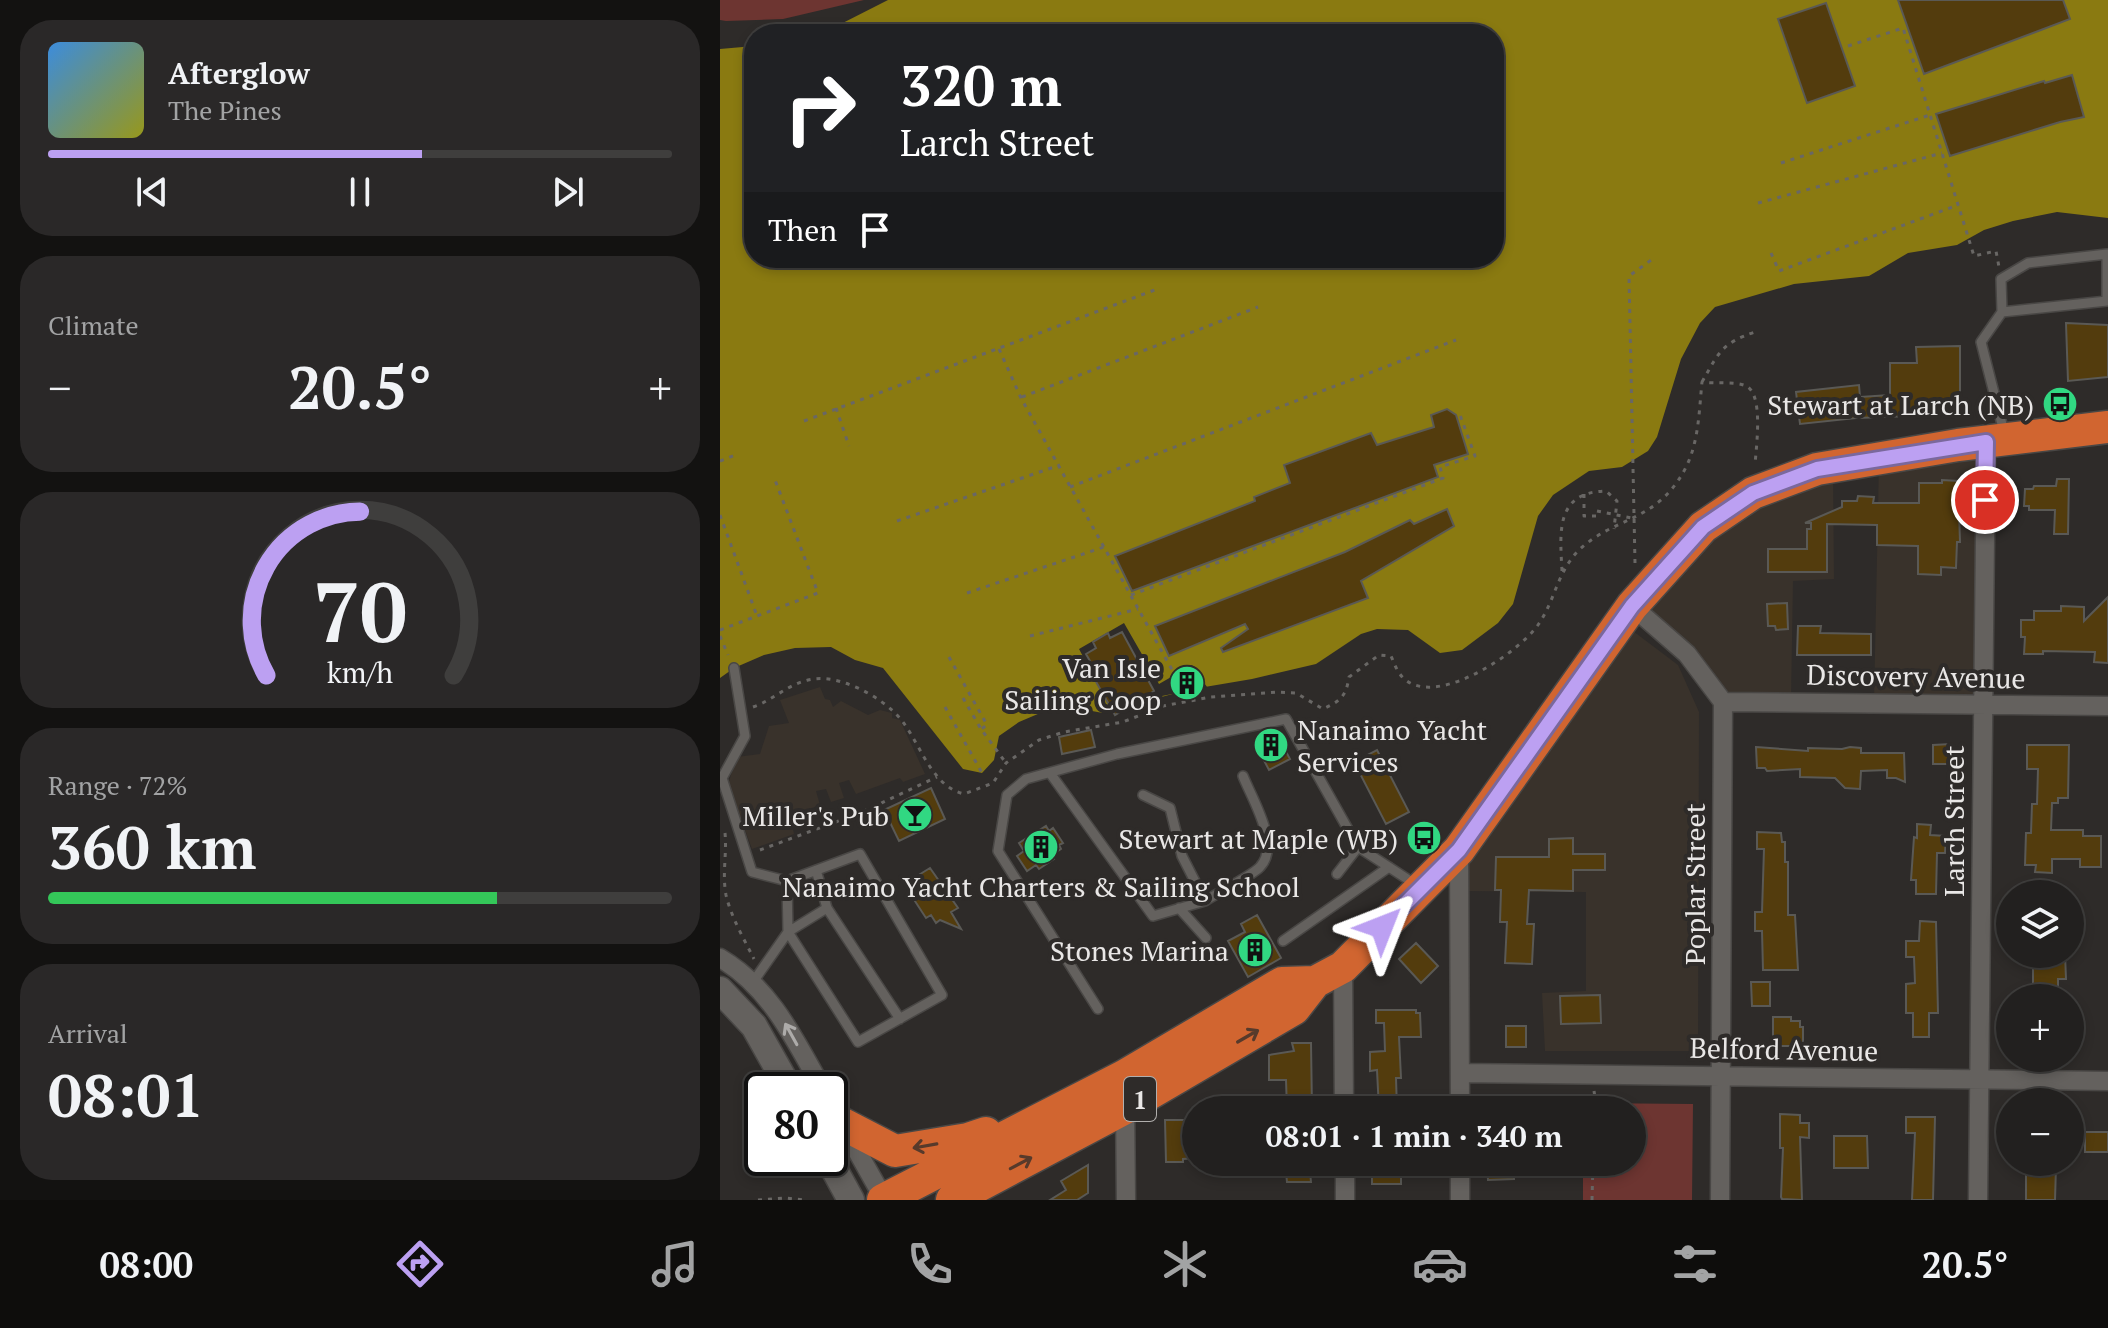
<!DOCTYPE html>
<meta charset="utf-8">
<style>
:root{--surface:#22201f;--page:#2a2828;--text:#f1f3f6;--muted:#a2a3a4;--line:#3f3e3d;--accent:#bca0f2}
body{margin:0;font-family:"PT Serif",serif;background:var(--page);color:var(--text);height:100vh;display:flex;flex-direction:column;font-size:30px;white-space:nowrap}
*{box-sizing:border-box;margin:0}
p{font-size:26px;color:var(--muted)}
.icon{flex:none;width:44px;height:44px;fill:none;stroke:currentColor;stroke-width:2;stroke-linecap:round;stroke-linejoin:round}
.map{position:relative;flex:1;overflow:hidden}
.side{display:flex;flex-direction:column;gap:20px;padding:20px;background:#131211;width:720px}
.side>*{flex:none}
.guide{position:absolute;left:24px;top:24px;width:760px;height:244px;border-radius:32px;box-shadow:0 4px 12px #0003,0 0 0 2px var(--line);background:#202124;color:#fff;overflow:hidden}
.tools{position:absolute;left:1276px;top:880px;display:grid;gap:16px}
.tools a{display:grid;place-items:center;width:88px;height:88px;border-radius:50%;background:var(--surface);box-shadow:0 4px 12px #0003,0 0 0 2px var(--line);font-size:40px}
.speed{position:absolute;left:24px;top:1072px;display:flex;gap:16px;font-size:40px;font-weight:700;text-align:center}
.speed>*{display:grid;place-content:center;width:104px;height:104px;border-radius:50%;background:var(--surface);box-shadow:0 4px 12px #0003,0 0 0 2px var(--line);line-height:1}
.speed .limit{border:4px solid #111;border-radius:12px;background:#fff;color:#111}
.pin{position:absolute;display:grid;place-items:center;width:68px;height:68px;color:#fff;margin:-34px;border:4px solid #fff;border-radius:50%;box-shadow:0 2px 8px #0007}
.me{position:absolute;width:88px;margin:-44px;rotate:45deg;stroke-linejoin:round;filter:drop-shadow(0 0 6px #0008)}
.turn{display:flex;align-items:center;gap:28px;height:168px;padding:0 24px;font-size:36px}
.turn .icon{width:104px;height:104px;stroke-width:2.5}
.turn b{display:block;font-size:56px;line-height:68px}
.then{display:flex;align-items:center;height:76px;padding:0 24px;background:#0003;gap:16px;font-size:30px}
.big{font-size:60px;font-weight:800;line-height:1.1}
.side .widget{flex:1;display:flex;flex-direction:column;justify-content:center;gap:12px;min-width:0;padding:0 28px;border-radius:32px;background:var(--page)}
.side .dial{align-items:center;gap:0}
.dial svg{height:208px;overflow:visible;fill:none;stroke:var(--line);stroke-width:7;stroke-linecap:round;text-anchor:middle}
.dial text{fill:var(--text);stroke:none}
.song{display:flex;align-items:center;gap:24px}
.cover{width:96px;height:96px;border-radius:12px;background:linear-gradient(135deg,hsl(210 70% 55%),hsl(60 70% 35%))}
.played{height:8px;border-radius:4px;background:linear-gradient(90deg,var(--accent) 60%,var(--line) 60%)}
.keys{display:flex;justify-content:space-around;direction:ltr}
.heat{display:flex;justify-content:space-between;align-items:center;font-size:44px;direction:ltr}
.charge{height:12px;border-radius:6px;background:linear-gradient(90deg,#34c759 72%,var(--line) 0)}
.trip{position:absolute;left:462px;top:1096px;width:464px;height:80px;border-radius:40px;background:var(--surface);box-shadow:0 4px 12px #0003,0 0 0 2px var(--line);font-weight:800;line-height:80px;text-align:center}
.tab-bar{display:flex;height:128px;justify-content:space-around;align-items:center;background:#0e0d0c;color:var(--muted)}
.tab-bar .icon{width:56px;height:56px}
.tab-bar .current{color:var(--accent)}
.tab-bar b{font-size:36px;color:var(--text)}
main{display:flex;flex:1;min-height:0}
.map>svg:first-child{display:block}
</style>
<main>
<section class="side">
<div class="widget">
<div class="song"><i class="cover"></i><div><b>Afterglow</b><p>The Pines</p></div></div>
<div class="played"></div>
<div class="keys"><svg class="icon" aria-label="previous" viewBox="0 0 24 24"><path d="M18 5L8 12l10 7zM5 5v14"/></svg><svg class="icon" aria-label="pause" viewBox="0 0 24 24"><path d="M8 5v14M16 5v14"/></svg><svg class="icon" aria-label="next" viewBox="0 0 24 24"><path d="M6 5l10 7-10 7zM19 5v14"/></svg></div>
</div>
<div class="widget"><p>Climate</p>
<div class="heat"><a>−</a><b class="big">20.5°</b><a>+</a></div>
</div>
<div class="widget dial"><svg viewBox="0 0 100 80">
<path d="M14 69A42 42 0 1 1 86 69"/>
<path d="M14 69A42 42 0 0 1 50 6" stroke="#bca0f2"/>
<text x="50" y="56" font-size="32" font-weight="700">70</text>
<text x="50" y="72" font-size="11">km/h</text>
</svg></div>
<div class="widget"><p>Range · 72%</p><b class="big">360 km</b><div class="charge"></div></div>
<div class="widget"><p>Arrival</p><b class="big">08:01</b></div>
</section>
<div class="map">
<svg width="1388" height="1200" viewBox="0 0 1388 1200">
<rect width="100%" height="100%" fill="#2e2b29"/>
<!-- built -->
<path fill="#39322b" d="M1263 445 1259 702 1154 701 1159 462Z
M1113 470 1114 579 1073 581 1071 700 1004 699 917 605 989 528Z
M909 628 958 665 979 712 978 1051H825L822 993 866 991V892L742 891 741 852Z
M100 687 105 699 110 700 113 707 121 701 148 715 160 710 172 713V718L180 720 205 774 183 782 180 778 136 794 129 780 119 783 124 798 111 802 106 789 96 791 100 805 70 816 74 834 32 849 8 784 17 757 40 754 49 726 69 723 60 700Z"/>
<!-- green -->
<path fill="#6d3531" d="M0 0H144L63 19 6 21 0 20Z
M864 1103 973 1104 972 1200H863V1162H912V1110H864Z"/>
<!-- water -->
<path fill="#8a7a11" d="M168 0H1388V218L1337 212 1293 221 1264 230 1237 245 1188 253 1149 276 1074 284 995 307 980 323 961 359 937 437 928 451 902 467 869 471 833 495 818 516 793 604 778 623 742 650 720 653 688 630 657 629 641 634 596 664 532 679 467 690 383 713 339 705 299 722 279 736 274 760 262 773 243 769 163 668 135 660 111 647 75 648 44 655 14 668 0 678V49L34 46V258H774V34H94L105 32Z"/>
<!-- pier -->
<path fill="#2e2b29" d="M404 623 439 684 472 665 487 687 442 696 394 714 359 649Z"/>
<!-- building -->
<path fill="#533c0d" stroke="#5a5955" stroke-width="2" d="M1178 0H1343L1350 19 1204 74Z
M1106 3 1135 86 1087 103 1058 19Z
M1352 75 1364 117 1340 122 1230 156 1216 114 1324 81 1325 83Z
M1346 323 1388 325V377L1348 381Z
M1240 346V406L1223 407V412L1192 413V416L1136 418 1080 424 1076 392 1139 385 1140 397 1170 395V363H1197L1196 347Z
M727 409 736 415 748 454 714 465 718 477 412 591 395 556 535 501 534 497 570 483 564 465 651 433 657 445 714 427 711 415Z
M1337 479H1349L1348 534H1334L1335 510H1309V506H1304L1305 489H1313L1314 486H1336Z
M1222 480 1238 481 1240 542H1237L1236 568 1221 567V575L1198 574V546L1157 545V525L1107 524V572H1048V549H1087V529H1091V523H1085L1122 507V501H1137L1138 496 1154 497 1153 503H1199V483H1222Z
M727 509 734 526 641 581 648 598 503 652 501 648 528 629 525 624 449 656 435 626 625 552 690 520 694 524Z
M1388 597V663L1374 662 1375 652 1323 651V654H1304L1305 637H1301V620H1314V611H1341V606L1364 607V621Z
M1067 603 1068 629 1056 630 1055 626H1048L1047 604Z
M1078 626H1101L1100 633 1151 634V655H1077Z
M402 632 434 691 395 715 366 664 370 661 366 654 376 648 373 642 388 633 390 638Z
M468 672 478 686 466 694 457 680Z
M371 730 375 747 342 754 339 737Z
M557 735 570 759 549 770 537 747Z
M1231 744V764H1213V745Z
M1307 745H1349L1348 798H1338V803H1332L1331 830H1363V836H1381V867H1360V859H1332V873L1315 872 1316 865H1305L1306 833H1311L1312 804H1317L1318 769H1307Z
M1036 747 1088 751V748L1122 749 1130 747 1141 748V753H1184L1185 782 1176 778H1167V770L1141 771 1140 789 1125 788 1115 778 1080 777V769L1047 771 1045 768H1037Z
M657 750 689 812 666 824 634 762Z
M211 788 225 819 179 841 164 810Z
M1197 824 1211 825 1210 835 1226 836 1225 853H1217L1216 894H1196V880H1191L1194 837 1197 838Z
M326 826 329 831 333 828 343 843 339 845 341 849 332 855 334 859 319 869 316 865 307 871 297 856 304 851 299 843Z
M1037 832 1061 833 1062 842H1065V862H1068V915H1075L1078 970H1043L1042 931H1035V912H1042L1044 849H1037Z
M853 838V854H885V870H853V891L809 890 807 924H814L812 964 785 963 787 922H780L781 890H775L776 857H829V839Z
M210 868 238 908 231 912 241 929 220 920 216 923 211 915 206 918 189 892 194 888 189 881Z
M537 915 561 958 528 977 508 941 525 932 521 924Z
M1200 921 1216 922 1218 1013H1209V1037H1193V1013H1186V984L1195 983 1194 957H1186V941H1199Z
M696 943 718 966 701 983 679 959Z
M1328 954H1345L1346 979H1338V998H1313V964H1317V956Z
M1031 982H1050V1006H1032Z
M880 995 881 1023 841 1024 840 996Z
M656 1010H696V1013H700L701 1037H679L681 1078H676L677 1110H659L657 1070 650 1071V1052L665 1051 664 1023H656Z
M1053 1017H1071V1021H1080V1027H1083V1046H1053Z
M786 1026H806V1047H786Z
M572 1043H591L592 1110H567L566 1080H549V1055L574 1051Z
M1060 1114 1080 1115V1123H1089V1138L1080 1137 1082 1200 1062 1199 1061 1197 1063 1148H1060Z
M1186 1117H1215L1213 1200H1192L1195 1133H1186Z
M445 1120H476V1158L463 1159V1162H446Z
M1365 1132H1388V1152H1365Z
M1114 1136H1147L1148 1168H1114Z
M565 1162H589L591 1182H567Z
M767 1162H793L794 1179 768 1180Z
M368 1165V1193L357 1200H330L346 1190 341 1181Z
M1306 1166H1336L1335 1200H1306Z
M652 1168H681V1184H652Z"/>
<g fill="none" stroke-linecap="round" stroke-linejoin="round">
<defs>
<path id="lane" d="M1282 312 1281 279 1308 263 1387 254V301L1282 312 1261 342 1284 432
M14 668 25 736 2 778 32 872 67 881
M330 773 433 916 485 901 462 856 450 808 423 795
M140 854 222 995 138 1042 68 932 67 881Z
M96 870 107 908
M617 874 638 847
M485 901C499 892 530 877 540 867 561 845 532 799 523 776
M459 908 486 938
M563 941 669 867
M33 982 68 932 107 908 180 1019
M378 1009 278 851 287 795 306 779 397 754 566 719 638 847 695 884"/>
<path id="street" d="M912 606 967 654 1003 702 1000 1200
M1003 702 1388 706
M739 850 740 1110
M0 958C51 988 75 1040 103 1090
M623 967 624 1110
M740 1073 1388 1081
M110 1103 164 1199
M405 1103 406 1200
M625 1162V1200
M740 1162V1200
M1258 1200 1266 442"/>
<path id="secondary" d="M0 990 34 1026 70 1090
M108 1158 131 1200"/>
<path id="highway" d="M121 1123 175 1151 248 1139 266 1133
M163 1200 404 1076 562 983 595 982
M232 1200 405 1108 574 1009 595 982 623 967 739 850 912 606 983 527 1033 493 1097 469 1238 445 1388 427"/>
</defs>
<!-- lane casing -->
<use href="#lane" stroke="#494745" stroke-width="12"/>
<!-- street casing -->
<use href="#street" stroke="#494745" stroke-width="21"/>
<!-- secondary casing -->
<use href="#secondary" stroke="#494745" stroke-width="29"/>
<!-- highway casing -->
<use href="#highway" stroke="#494745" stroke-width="35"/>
<!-- path -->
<path stroke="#696765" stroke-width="3" stroke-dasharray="4 6" stroke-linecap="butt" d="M1128 46 1183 28 1254 256 1276 251 1279 267
M1061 163 1210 115
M1038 203 1222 153
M1051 253 1059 271 1238 205
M279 349 301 398 455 675
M982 382C999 352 1002 343 1035 332
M302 397 538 307
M116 408 129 446
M84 421 440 288
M0 461 18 454
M350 487 736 340
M864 494V516H877V511L916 519
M0 515 37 616
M177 521 340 465
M915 563 909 276 934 258
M842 571C840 532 835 492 886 491L897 501 894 529
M247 593 384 547
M411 595 723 478 720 467 755 456 740 415
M0 630 98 593 55 480
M0 636 8 655
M310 636 418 609
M229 657 267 725 261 729
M243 698 261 729 286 763
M33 707C53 700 67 685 88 680 101 677 113 679 125 683 141 688 160 699 173 711 199 734 207 785 244 794L273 783 286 763 319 740 344 732 403 722 443 706 491 697 558 692 576 693 603 709C620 701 626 697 629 677L659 655 671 656C675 665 678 675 687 681 721 705 798 653 818 625 835 601 837 572 859 550 895 516 935 523 964 471 979 444 979 411 982 382 995 384 1015 381 1026 386 1044 394 1036 448 1035 465
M225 707 262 773
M5 833C7 854 2 874 6 895 11 917 24 939 34 959
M40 850 140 813 217 777
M874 1091 877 1110
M38 1200 64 1198 86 1200
M872 1200 873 1162"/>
<!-- lane -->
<use href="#lane" stroke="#64615e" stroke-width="9"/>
<!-- street -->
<use href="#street" stroke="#64615e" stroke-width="18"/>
<!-- secondary -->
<use href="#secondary" stroke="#64615e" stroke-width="26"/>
<!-- highway -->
<use href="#highway" stroke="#d16530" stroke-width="32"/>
</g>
<!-- one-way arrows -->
<defs><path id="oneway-shaft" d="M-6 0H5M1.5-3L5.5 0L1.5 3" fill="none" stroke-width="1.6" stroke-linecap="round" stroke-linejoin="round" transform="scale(2)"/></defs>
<use stroke="#adaba9" href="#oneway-shaft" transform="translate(71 1034) rotate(-119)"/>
<g stroke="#573a2b">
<use href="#oneway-shaft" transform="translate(528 1036) rotate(-30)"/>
<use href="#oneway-shaft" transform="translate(205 1146) rotate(170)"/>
<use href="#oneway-shaft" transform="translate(301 1163) rotate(-28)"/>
</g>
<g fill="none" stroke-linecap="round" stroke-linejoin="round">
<defs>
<path id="route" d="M662 927 739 850 912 606 983 527 1033 493 1097 469 1266 442 1265 500"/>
</defs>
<!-- route casing -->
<use href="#route" stroke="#7a689d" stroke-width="20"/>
<!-- route -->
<use href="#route" stroke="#bca0f2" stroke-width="14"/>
</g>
<!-- icons -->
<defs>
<symbol id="bus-disc" viewBox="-11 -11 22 22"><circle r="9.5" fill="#31d882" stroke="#2e2b29"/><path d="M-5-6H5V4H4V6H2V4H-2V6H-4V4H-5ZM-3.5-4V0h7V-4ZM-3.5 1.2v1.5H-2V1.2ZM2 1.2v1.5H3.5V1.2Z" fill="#111"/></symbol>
<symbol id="building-disc" viewBox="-11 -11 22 22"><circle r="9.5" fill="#31d882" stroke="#2e2b29"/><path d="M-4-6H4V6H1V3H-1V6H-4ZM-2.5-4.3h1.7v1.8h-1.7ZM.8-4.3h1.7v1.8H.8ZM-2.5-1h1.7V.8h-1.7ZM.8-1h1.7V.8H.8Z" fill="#111"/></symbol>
<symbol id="bar-disc" viewBox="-11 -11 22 22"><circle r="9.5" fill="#31d882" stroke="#2e2b29"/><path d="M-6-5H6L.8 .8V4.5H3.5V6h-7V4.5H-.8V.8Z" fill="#111"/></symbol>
</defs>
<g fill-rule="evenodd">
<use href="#bus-disc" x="1320" y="384" width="40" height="40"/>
<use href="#building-disc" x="447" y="663" width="40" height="40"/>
<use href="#building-disc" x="531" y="725" width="40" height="40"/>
<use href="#bar-disc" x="175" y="795" width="40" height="40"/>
<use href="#bus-disc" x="684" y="818" width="40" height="40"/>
<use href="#building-disc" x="301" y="827" width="40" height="40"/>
<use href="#building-disc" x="515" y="930" width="40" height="40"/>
</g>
<g text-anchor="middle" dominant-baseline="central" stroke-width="8" stroke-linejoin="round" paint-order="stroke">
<!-- shield labels -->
<rect fill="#2e2b29" stroke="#b1afad" stroke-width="2" x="404" y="1077" width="32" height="44" rx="6"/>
<g font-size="26" font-weight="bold" fill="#e9e7e6">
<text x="420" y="1099">1</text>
</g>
<!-- poi labels -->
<g font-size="28" fill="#e9e7e6" stroke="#2e2b29" text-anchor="end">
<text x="1314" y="404">Stewart at Larch (NB)</text>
<text x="441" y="667">Van Isle<tspan x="441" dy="32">Sailing Coop</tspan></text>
<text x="577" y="729" text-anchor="start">Nanaimo Yacht<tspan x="577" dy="32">Services</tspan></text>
<text x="169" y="815">Miller's Pub</text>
<text x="678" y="838">Stewart at Maple (WB)</text>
<text x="321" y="886" text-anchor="middle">Nanaimo Yacht Charters &amp; Sailing School</text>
<text x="509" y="950">Stones Marina</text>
</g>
<!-- street labels -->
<g font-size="28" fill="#e9e7e6" stroke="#2e2b29">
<text transform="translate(1196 676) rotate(1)">Discovery Avenue</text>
<text transform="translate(1233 821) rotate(-90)">Larch Street</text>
<text transform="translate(974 884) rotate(-90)">Poplar Street</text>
<text transform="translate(1064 1049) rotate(1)">Belford Avenue</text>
</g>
</g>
</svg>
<div class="tools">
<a><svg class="icon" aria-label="layers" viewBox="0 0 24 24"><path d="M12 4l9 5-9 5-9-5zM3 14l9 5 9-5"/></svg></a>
<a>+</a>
<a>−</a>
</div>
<div class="speed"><div class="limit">80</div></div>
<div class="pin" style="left:1265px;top:500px;background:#d93025"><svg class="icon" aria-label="arrive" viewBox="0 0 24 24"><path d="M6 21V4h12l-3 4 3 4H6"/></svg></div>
<svg class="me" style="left:662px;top:927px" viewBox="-20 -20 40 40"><path d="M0-17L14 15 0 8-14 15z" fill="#bca0f2" stroke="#fff" stroke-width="4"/></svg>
<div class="trip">08:01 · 1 min · 340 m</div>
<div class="guide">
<div class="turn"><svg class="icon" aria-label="right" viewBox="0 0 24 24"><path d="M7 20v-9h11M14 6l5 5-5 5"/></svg><div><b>320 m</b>Larch Street</div></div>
<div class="then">Then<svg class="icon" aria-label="arrive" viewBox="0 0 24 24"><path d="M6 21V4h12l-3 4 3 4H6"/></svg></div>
</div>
</div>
</main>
<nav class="tab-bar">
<b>08:00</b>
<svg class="icon current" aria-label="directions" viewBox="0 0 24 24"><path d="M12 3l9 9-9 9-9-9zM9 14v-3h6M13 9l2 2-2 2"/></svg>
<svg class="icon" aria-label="music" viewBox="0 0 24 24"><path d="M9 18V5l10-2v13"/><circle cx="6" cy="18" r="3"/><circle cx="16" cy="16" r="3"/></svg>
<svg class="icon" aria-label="phone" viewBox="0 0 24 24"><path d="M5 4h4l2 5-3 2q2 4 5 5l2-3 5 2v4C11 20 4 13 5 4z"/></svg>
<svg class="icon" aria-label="climate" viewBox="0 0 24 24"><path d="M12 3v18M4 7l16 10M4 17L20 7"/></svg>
<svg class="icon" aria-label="car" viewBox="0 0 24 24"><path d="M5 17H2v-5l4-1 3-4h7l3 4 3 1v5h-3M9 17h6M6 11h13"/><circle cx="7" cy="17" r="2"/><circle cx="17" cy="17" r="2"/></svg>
<svg class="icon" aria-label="filters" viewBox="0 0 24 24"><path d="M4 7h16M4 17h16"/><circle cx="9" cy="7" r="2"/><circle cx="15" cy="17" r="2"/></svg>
<b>20.5°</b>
</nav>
